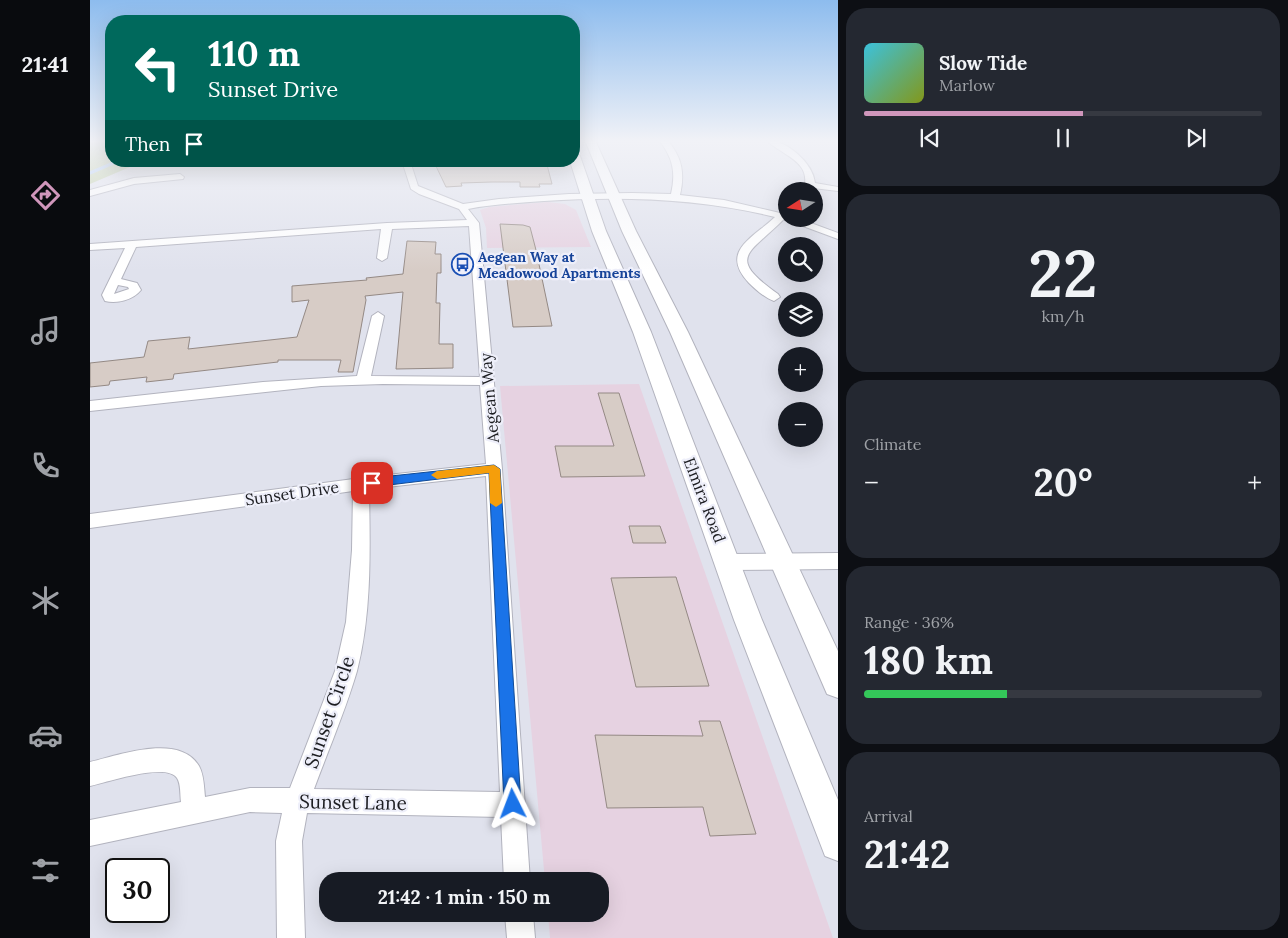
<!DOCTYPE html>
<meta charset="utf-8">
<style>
:root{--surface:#171b24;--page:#242831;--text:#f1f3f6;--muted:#9ea1a6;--line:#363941;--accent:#d096bb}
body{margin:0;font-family:Lora,serif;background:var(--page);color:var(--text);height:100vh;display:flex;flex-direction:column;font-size:19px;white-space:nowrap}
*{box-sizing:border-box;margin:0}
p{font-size:16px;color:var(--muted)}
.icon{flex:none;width:28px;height:28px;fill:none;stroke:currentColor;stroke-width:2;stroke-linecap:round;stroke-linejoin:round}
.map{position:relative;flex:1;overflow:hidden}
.sheet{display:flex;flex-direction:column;gap:8px;padding:8px;background:#0d0f14;width:450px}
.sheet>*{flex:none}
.guide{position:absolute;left:15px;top:15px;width:475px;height:152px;border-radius:20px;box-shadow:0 5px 20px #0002;background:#00695c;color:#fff;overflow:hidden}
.needle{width:32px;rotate:258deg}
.controls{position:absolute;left:688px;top:182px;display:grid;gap:10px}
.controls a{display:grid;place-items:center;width:45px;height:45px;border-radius:50%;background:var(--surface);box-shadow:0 5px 20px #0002;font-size:25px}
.speed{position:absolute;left:15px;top:858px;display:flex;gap:10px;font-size:25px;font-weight:700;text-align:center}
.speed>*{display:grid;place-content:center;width:65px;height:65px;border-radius:50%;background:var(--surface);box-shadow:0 5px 20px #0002;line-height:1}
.speed .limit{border:2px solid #111;border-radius:8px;background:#fff;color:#111}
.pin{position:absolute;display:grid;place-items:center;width:42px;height:42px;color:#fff;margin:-21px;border-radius:10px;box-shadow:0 2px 8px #0006}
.me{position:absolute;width:55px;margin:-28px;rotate:357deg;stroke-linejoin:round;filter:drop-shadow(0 0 4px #0008)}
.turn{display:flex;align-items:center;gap:18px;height:105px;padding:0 20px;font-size:22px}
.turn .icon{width:65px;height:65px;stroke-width:2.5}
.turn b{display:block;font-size:35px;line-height:42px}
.then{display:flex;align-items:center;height:48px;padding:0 20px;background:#0003;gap:10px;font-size:19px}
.big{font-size:38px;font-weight:700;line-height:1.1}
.sheet .tile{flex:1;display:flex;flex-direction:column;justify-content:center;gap:8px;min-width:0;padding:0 18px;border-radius:20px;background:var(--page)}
.sheet .dial{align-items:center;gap:0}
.dial b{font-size:65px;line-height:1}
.song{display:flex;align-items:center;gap:15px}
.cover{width:60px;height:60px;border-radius:8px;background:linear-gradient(135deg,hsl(190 70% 55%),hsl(70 70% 35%))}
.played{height:5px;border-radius:2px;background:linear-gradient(90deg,var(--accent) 55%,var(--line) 55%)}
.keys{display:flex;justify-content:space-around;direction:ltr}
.heat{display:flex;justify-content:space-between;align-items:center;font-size:28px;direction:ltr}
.charge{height:8px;border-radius:4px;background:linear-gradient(90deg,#34c759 36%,var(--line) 0)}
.trip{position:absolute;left:229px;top:872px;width:290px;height:50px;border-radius:20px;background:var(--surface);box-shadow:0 5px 20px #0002;font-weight:700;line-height:50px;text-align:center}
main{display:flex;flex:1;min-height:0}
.dock{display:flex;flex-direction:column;width:90px;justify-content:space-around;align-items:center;background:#090b0e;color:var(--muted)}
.dock .icon{width:35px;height:35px}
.dock .selected{color:var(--accent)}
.dock b{font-size:22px;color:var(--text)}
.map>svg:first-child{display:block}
</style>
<main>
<nav class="dock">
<b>21:41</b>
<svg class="icon selected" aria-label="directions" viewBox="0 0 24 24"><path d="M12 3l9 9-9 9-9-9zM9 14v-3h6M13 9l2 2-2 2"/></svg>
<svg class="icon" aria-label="music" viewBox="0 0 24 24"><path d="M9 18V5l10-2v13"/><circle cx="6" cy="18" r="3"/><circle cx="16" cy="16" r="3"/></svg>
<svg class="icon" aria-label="phone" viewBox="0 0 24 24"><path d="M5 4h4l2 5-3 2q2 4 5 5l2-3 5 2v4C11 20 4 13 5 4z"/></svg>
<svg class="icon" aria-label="climate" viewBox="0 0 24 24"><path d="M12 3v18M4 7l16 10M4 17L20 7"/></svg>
<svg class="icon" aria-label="car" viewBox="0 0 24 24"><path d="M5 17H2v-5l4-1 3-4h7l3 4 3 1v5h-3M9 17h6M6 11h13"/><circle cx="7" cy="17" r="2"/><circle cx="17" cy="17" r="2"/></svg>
<svg class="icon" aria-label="filters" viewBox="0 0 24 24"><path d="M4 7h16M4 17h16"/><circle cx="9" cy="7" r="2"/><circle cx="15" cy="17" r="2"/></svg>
</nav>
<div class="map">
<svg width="748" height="938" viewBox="0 0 748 938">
<rect width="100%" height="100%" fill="#e0e2ed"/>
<!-- commercial -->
<path fill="#e6d2e1" d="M457 202 475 204 486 210 501 247 397 248 396 228 390 210 399 207Z
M549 384 743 938H460L458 914H510V881H455L410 386Z"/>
<!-- green -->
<path fill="#bacb9b" d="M0 140H21V161H54L0 184Z"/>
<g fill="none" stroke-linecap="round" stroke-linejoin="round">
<!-- stream -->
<path stroke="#a4c7f8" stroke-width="3" d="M0 173 28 161"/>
</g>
<!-- building -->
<path fill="#d7ccc6" stroke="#948984" d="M361 161H456L462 184H449L450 187H430V182H402L371 183 372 186 356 187 344 162Z
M410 224 433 225 440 227 446 250 462 326 423 327Z
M317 241 346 242 345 254H351V273H347L346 303H350L349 344H363V368L306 369 313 292 275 296 276 300 263 372H248L251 360H188V362L84 374 83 379 56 382 57 377 20 381 19 385 0 387V363L54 357 58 341 100 337 98 349 207 337 219 300 202 302V286L277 280 276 278 313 274Z
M508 393H529L555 476 471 477 465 446H524Z
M539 526H570L576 543H543Z
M586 577 619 686 546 687 521 578Z
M609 721H630L666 834 620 836 613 807 517 808 505 735 613 736Z"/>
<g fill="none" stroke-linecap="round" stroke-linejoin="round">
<defs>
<path id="minor" d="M569 140H577C592 157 595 173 590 195L634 200 690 213 696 209V219H710L748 233V239L694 219C658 255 636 257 688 294L690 297 684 301C675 298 665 289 659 283 629 251 663 238 685 217 609 198 532 196 454 201 429 203 403 204 378 209L389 223 412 469 440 881H414L411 817 217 813 212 841 215 938H187L186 841 192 813 160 812 0 846V820L91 802C90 795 91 784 87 778 77 762 17 782 0 786V762C30 755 89 733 109 766 114 775 114 787 115 797L160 788H200L245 671 256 622 262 550 263 491 0 528V514L271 478 396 464 390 385 293 384 231 386 0 411V401L173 382 267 376 282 316 288 312 294 316 281 376 390 377 379 226 302 229 297 258 292 261 287 258 291 229 46 247 31 279 47 283 51 290C43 300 27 304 15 301L12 295 35 248 0 250V244L297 223 377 220 369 209 329 194 321 189 312 161H320L328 186 373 204 409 199 479 194 542 193 581 194C586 172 583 158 569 140ZM28 285 38 287 39 289 24 294ZM396 476 410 792 224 789C238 751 256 709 267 671 282 612 280 549 279 489Z
M676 140C696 139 723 163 725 183L748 187V191L723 188 721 191H713C724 162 693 156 676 140Z
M90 174 94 177 93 179 44 184 0 196V190L44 178Z
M748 553V569L638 570 631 567 629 562 631 557 638 554Z
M415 914H443L445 938H417Z"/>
<path id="secondary" d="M495 140H505L546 231 598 332 748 651V698L737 694 580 332 532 231Z
M484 153 490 156 516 231 561 332 672 620 748 800V861L735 856 644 620 543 332 502 231 480 161H484Z"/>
</defs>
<!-- minor casing -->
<use href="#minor" stroke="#b2b3be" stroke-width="2"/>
<!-- secondary casing -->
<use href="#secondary" stroke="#b2b3be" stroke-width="2"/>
<!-- minor -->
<use href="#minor" fill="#fff" fill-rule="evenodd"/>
<!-- secondary -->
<use href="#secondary" fill="#fff" fill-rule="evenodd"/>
</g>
<!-- sky -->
<linearGradient id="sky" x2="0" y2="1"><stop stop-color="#8dbcee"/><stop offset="0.52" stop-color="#f1f2f7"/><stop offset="1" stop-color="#f1f2f7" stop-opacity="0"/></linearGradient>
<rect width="748" height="271" fill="url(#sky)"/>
<!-- route -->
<path fill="#1a73e8" stroke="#114b97" d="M404 465 410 469 431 804 429 811 423 813 417 811 414 804 399 473 282 487 276 483 282 478Z"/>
<!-- slow -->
<path fill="#f59e0b" d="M404 465 410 469 412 503 406 507 400 503 399 473 347 479 341 475 347 471Z"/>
<!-- icons -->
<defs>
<symbol id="bus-ring" viewBox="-11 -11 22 22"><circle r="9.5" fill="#eeeffa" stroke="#1a4fb4" stroke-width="1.5"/><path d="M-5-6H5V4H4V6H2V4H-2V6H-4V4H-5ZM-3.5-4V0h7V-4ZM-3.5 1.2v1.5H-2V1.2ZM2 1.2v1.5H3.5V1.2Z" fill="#1a4fb4"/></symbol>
</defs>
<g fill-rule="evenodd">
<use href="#bus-ring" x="360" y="252" width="25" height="25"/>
</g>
<g text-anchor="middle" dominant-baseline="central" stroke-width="4.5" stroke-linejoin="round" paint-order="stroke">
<!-- far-transit labels -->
<g font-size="14" font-weight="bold" fill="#164399" stroke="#eeeffa" text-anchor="start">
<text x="388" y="257">Aegean Way at<tspan x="388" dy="16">Meadowood Apartments</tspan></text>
</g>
<!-- street labels -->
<g font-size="16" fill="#1c1d21" stroke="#eeeffa">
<text transform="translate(399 398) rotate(-95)">Aegean Way</text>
<text transform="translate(202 493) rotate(-8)">Sunset Drive</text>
<text transform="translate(615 500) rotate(69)">Elmira Road</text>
</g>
<!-- near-street labels -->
<g font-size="19" fill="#1c1d21" stroke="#eeeffa">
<text transform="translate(239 712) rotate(-71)">Sunset Circle</text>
<text transform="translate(263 802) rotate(1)">Sunset Lane</text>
</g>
</g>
</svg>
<div class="controls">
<a><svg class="needle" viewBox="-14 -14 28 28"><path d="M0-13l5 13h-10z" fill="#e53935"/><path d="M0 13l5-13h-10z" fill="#9ea1a6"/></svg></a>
<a><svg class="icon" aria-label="search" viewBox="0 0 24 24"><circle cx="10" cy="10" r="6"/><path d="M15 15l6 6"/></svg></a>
<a><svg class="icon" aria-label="layers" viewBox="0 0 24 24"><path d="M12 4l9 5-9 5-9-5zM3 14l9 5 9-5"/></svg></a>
<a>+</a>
<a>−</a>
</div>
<div class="speed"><div class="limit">30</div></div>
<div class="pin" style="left:282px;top:483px;background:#d93025"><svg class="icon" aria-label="arrive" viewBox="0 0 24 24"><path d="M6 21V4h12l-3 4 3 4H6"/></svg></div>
<svg class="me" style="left:423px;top:804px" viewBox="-20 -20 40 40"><path d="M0-17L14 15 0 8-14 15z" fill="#1a73e8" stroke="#fff" stroke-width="4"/></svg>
<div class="trip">21:42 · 1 min · 150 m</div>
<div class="guide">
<div class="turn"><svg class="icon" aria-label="left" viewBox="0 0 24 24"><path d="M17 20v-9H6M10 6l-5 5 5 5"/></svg><div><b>110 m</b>Sunset Drive</div></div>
<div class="then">Then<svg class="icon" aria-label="arrive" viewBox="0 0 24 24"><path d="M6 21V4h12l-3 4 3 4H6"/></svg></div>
</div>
</div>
<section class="sheet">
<div class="tile">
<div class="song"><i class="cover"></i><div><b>Slow Tide</b><p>Marlow</p></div></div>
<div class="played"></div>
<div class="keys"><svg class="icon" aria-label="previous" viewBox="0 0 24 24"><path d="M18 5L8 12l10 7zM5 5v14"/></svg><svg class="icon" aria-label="pause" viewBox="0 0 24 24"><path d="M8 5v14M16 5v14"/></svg><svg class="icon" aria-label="next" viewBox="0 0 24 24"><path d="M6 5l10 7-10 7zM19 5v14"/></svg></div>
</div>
<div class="tile dial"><b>22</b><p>km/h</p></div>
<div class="tile"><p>Climate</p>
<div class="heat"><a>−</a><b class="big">20°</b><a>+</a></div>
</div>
<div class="tile"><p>Range · 36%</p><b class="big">180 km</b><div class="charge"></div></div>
<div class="tile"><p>Arrival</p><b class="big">21:42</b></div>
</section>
</main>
